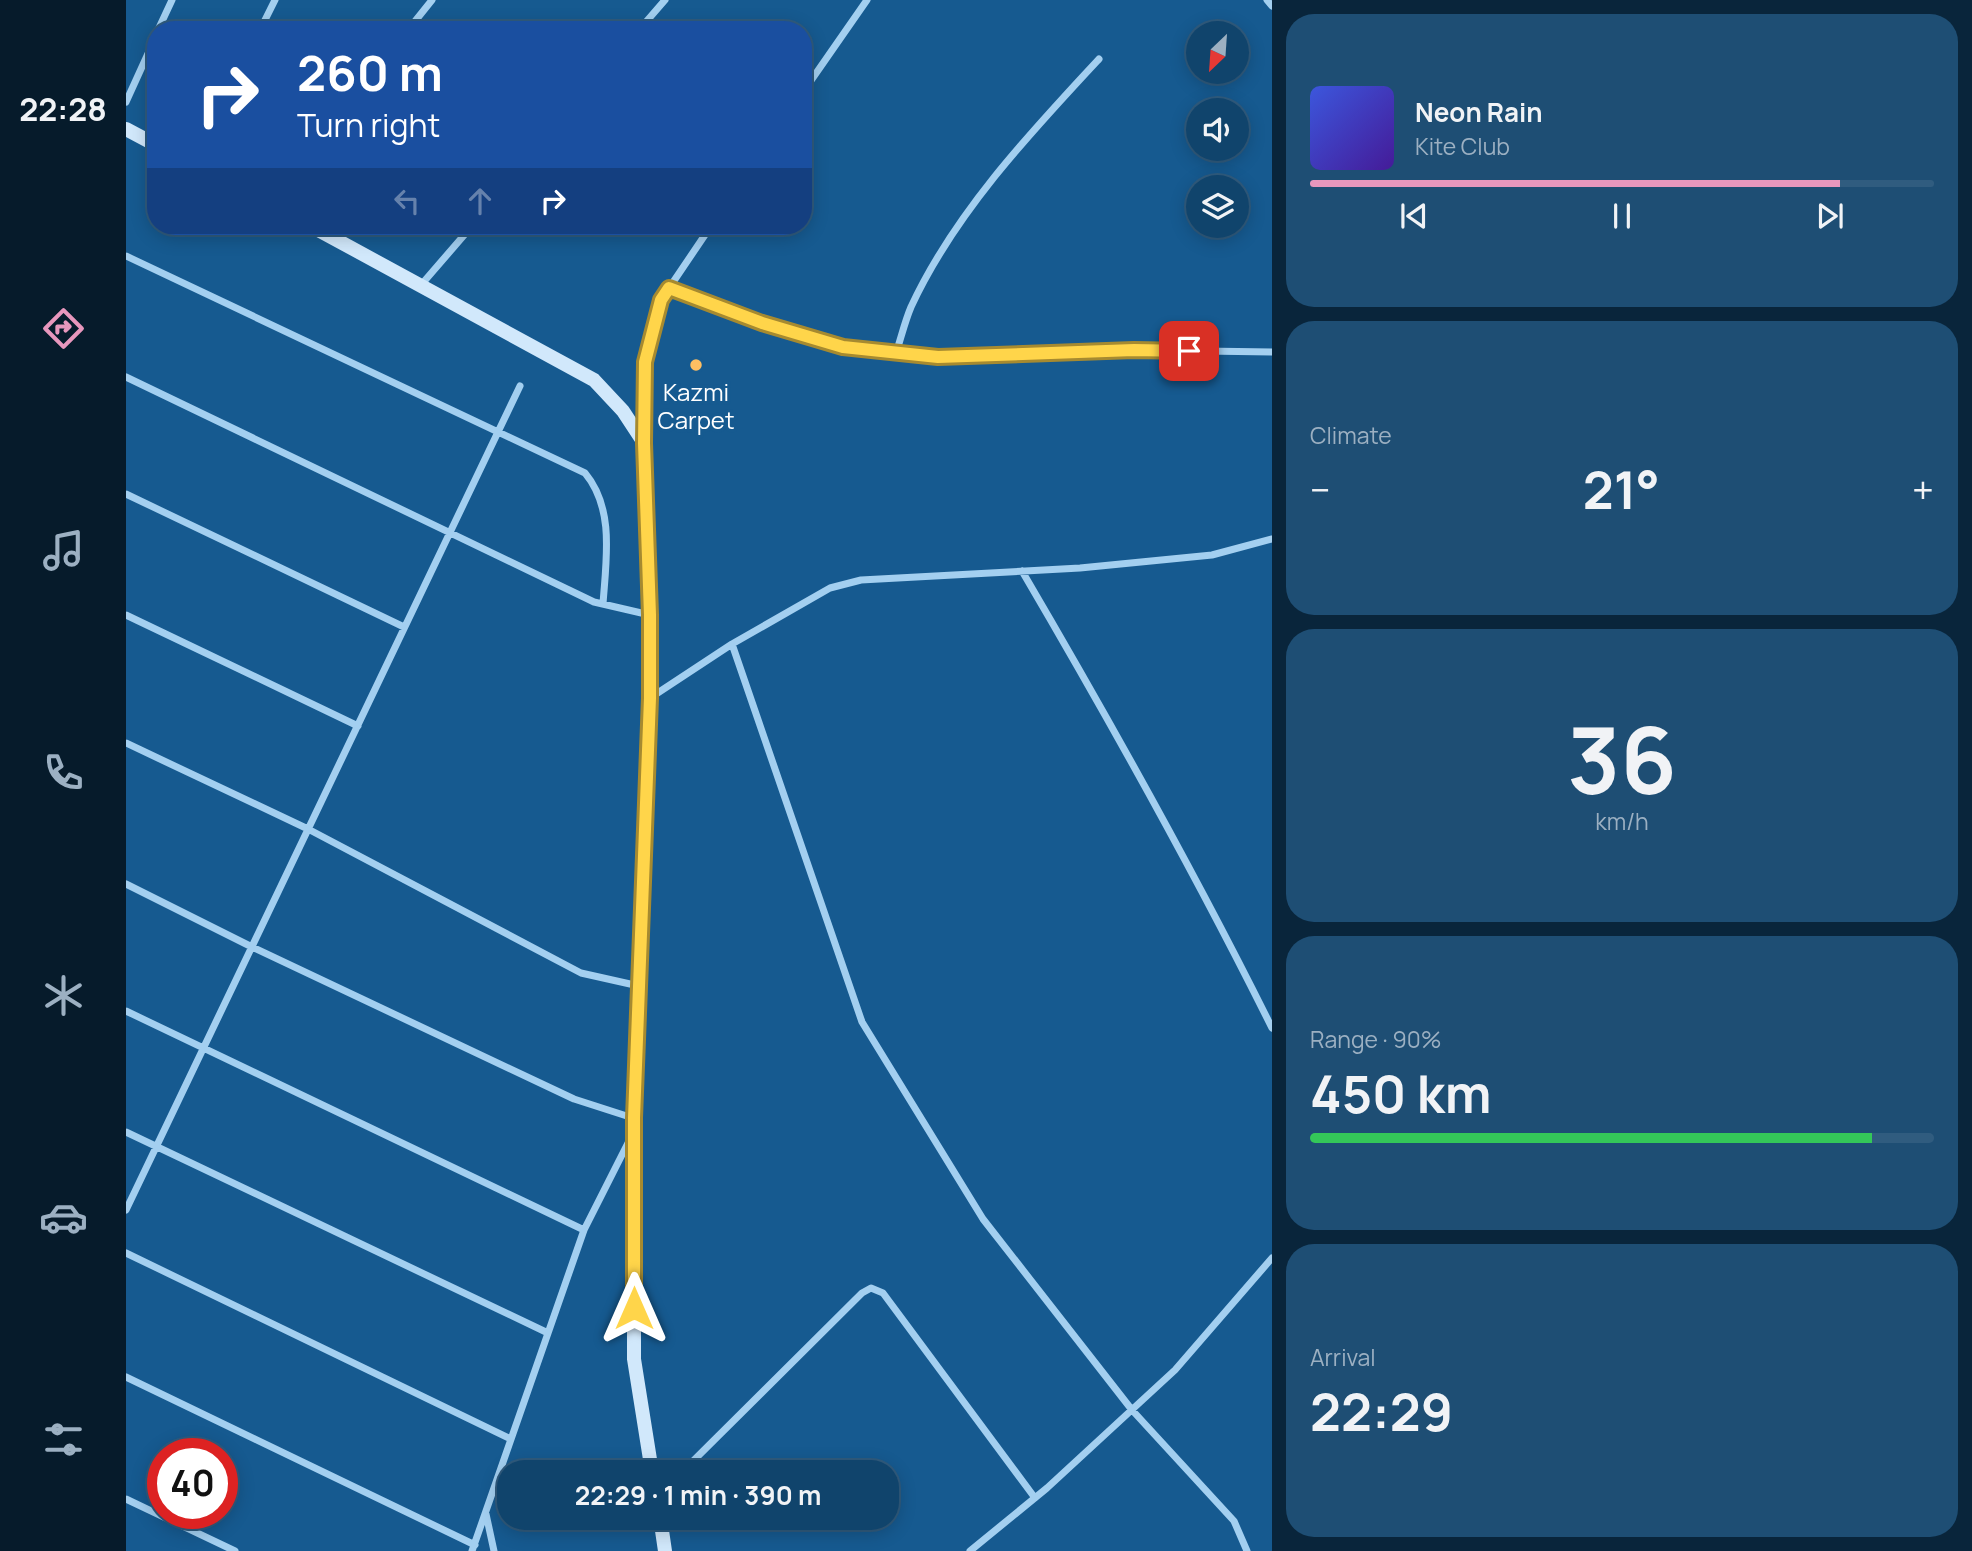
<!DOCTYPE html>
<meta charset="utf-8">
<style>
:root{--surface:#10446c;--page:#1e4e74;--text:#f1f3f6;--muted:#9cb0c2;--line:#305c7f;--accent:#e797bd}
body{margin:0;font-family:Manrope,sans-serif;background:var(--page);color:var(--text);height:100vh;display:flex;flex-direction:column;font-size:26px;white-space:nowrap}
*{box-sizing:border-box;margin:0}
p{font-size:23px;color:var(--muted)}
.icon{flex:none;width:38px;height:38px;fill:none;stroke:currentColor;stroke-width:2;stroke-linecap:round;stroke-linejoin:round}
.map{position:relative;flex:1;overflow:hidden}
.panel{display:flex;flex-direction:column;gap:14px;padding:14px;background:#09253b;width:700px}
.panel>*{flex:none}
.banner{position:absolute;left:21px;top:21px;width:665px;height:214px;border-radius:28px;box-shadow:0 4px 18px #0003,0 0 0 2px var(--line);background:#1a4fa0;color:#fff;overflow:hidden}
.needle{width:46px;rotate:205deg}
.fabs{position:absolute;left:1060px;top:21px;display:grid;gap:14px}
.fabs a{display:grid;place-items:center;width:63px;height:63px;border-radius:50%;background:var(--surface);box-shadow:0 4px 18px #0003,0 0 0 2px var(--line);font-size:35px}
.speed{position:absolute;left:21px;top:1438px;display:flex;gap:14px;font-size:35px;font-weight:700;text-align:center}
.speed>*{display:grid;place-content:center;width:91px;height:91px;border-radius:50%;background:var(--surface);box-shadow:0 4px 18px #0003,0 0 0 2px var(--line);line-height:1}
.speed .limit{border:10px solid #d22;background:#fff;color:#111}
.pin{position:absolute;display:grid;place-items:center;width:60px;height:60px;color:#fff;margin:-30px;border-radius:14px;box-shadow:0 4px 10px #0006}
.me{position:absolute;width:77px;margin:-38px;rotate:0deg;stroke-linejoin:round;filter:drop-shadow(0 0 5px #0008)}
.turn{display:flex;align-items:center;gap:24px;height:147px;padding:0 35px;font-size:32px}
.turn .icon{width:91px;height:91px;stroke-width:2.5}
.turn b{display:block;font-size:49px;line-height:60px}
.lanes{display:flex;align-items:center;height:66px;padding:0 35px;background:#0003;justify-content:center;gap:35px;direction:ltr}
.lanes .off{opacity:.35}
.big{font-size:52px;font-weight:700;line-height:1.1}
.panel .widget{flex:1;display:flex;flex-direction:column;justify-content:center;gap:10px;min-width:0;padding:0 24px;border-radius:28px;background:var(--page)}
.panel .dial{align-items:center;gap:0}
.dial b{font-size:91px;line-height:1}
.song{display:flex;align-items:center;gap:21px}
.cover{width:84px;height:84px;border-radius:10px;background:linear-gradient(135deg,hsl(230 70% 55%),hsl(260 70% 35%))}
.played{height:7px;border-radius:4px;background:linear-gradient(90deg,var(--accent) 85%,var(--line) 85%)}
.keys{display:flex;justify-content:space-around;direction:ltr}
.heat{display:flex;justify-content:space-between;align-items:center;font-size:38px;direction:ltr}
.charge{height:10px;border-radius:5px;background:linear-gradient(90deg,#34c759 90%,var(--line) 0)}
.trip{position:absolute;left:371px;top:1460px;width:402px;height:70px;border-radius:28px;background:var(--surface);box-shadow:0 4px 18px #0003,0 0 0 2px var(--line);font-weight:700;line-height:70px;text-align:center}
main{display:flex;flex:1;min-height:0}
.tab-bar{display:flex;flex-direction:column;width:126px;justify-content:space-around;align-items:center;background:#061b2b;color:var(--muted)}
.tab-bar .icon{width:49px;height:49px}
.tab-bar .selected{color:var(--accent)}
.tab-bar b{font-size:32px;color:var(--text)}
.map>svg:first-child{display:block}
</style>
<main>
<nav class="tab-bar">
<b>22:28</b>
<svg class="icon selected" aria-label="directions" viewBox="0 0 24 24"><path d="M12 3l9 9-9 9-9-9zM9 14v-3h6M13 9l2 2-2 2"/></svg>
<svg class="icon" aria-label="music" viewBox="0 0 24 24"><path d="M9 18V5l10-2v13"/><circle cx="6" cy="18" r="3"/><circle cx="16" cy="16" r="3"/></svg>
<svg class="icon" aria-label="phone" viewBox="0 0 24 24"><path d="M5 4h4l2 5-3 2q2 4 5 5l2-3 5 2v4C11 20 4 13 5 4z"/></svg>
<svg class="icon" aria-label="climate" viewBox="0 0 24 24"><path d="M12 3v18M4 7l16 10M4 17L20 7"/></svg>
<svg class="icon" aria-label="car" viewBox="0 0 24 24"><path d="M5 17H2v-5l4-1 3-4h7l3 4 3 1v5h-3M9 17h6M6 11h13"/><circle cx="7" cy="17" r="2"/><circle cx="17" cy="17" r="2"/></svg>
<svg class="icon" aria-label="filters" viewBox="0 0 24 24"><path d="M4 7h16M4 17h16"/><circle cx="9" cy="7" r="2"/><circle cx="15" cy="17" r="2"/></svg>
</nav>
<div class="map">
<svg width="1146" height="1551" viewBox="0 0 1146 1551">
<rect width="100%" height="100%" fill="#165a90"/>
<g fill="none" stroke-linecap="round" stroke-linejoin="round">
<!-- street -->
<path stroke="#a3cff0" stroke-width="7" d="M1141 0 1146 6
M32 30 46 0
M134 30 149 0
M282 30 306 0
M513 30 539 0
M677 92 741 0
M0 102 30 36
M0 256 459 473C489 509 480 560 477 604
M295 285 346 226
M543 287 636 323 717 347 770 353 812 357 1008 350 1146 352
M770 353C775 338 779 321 785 307 828 214 904 133 973 59
M0 377 468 602 524 615
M518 439 519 362 535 300 585 226
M0 494 278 627
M896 571C984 721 1069 873 1146 1028
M0 615 232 726
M606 644 736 1022 857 1219 1006 1410 1108 1521 1121 1551
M524 698 606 644 704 588 735 580 954 568 1086 555 1146 539
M0 743 182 829 455 973 513 986
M0 884 126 947 448 1099 507 1118
M0 1011 458 1230
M0 1132 422 1333
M0 1210 394 386
M0 1253 385 1439
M0 1377 349 1545
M556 1472 736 1293 745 1288 757 1293 909 1498
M0 1499 109 1551
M360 1514 368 1551
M346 1551 458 1230 505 1137
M844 1551 921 1488 1049 1370 1146 1258"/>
<!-- secondary -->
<path stroke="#d1e8fb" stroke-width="14" d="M0 129 30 145
M185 226 468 380 497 411 518 443 524 615V698L508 1118V1359L526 1472
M534 1517 539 1551"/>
</g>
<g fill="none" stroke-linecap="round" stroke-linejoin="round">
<defs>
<path id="route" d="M508 1308V1118L524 698V615L518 443 519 362 535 300 543 288 636 323 717 347 812 357 1008 350 1063 351"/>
</defs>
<!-- route casing -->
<use href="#route" stroke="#a68a30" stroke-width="18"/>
<!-- route -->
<use href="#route" stroke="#ffd54a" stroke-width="12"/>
</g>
<!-- markers -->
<circle fill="#ffbf62" stroke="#165a90" stroke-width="2.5" cx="570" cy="365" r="7"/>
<g text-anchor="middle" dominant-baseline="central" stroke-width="7" stroke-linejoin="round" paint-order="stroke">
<!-- poi labels -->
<g font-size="24" fill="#fff" stroke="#165a90">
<text x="570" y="391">Kazmi<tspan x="570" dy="28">Carpet</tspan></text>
</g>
</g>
</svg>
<div class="fabs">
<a><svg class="needle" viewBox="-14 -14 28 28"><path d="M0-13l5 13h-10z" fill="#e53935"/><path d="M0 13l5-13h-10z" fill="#9cb0c2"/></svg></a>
<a><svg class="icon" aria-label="sound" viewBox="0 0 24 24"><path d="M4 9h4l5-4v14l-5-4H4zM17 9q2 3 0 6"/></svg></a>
<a><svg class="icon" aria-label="layers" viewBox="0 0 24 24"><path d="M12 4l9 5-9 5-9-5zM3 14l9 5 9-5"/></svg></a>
</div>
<div class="speed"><div class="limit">40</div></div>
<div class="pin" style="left:1063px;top:351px;background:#d93025"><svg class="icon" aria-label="arrive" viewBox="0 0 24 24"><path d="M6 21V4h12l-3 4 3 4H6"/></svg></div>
<svg class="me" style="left:508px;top:1308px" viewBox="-20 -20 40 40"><path d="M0-17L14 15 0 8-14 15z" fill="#ffd54a" stroke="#fff" stroke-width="4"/></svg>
<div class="trip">22:29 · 1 min · 390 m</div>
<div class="banner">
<div class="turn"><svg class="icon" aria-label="right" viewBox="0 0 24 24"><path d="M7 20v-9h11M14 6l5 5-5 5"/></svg><div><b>260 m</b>Turn right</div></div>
<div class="lanes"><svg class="icon off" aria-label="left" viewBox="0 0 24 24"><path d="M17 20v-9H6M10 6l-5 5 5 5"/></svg><svg class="icon off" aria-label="ahead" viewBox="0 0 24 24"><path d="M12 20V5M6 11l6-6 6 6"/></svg><svg class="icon" aria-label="right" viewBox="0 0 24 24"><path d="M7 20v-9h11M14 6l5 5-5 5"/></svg></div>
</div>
</div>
<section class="panel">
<div class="widget">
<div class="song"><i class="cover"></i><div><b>Neon Rain</b><p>Kite Club</p></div></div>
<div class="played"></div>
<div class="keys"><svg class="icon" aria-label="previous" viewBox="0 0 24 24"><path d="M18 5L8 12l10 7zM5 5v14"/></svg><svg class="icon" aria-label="pause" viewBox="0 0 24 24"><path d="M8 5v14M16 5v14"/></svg><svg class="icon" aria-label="next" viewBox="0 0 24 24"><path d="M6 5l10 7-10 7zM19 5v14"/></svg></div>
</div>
<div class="widget"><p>Climate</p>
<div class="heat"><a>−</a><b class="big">21°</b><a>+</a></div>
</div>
<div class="widget dial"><b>36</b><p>km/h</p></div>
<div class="widget"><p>Range · 90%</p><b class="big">450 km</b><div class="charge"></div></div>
<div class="widget"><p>Arrival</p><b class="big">22:29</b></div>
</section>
</main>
